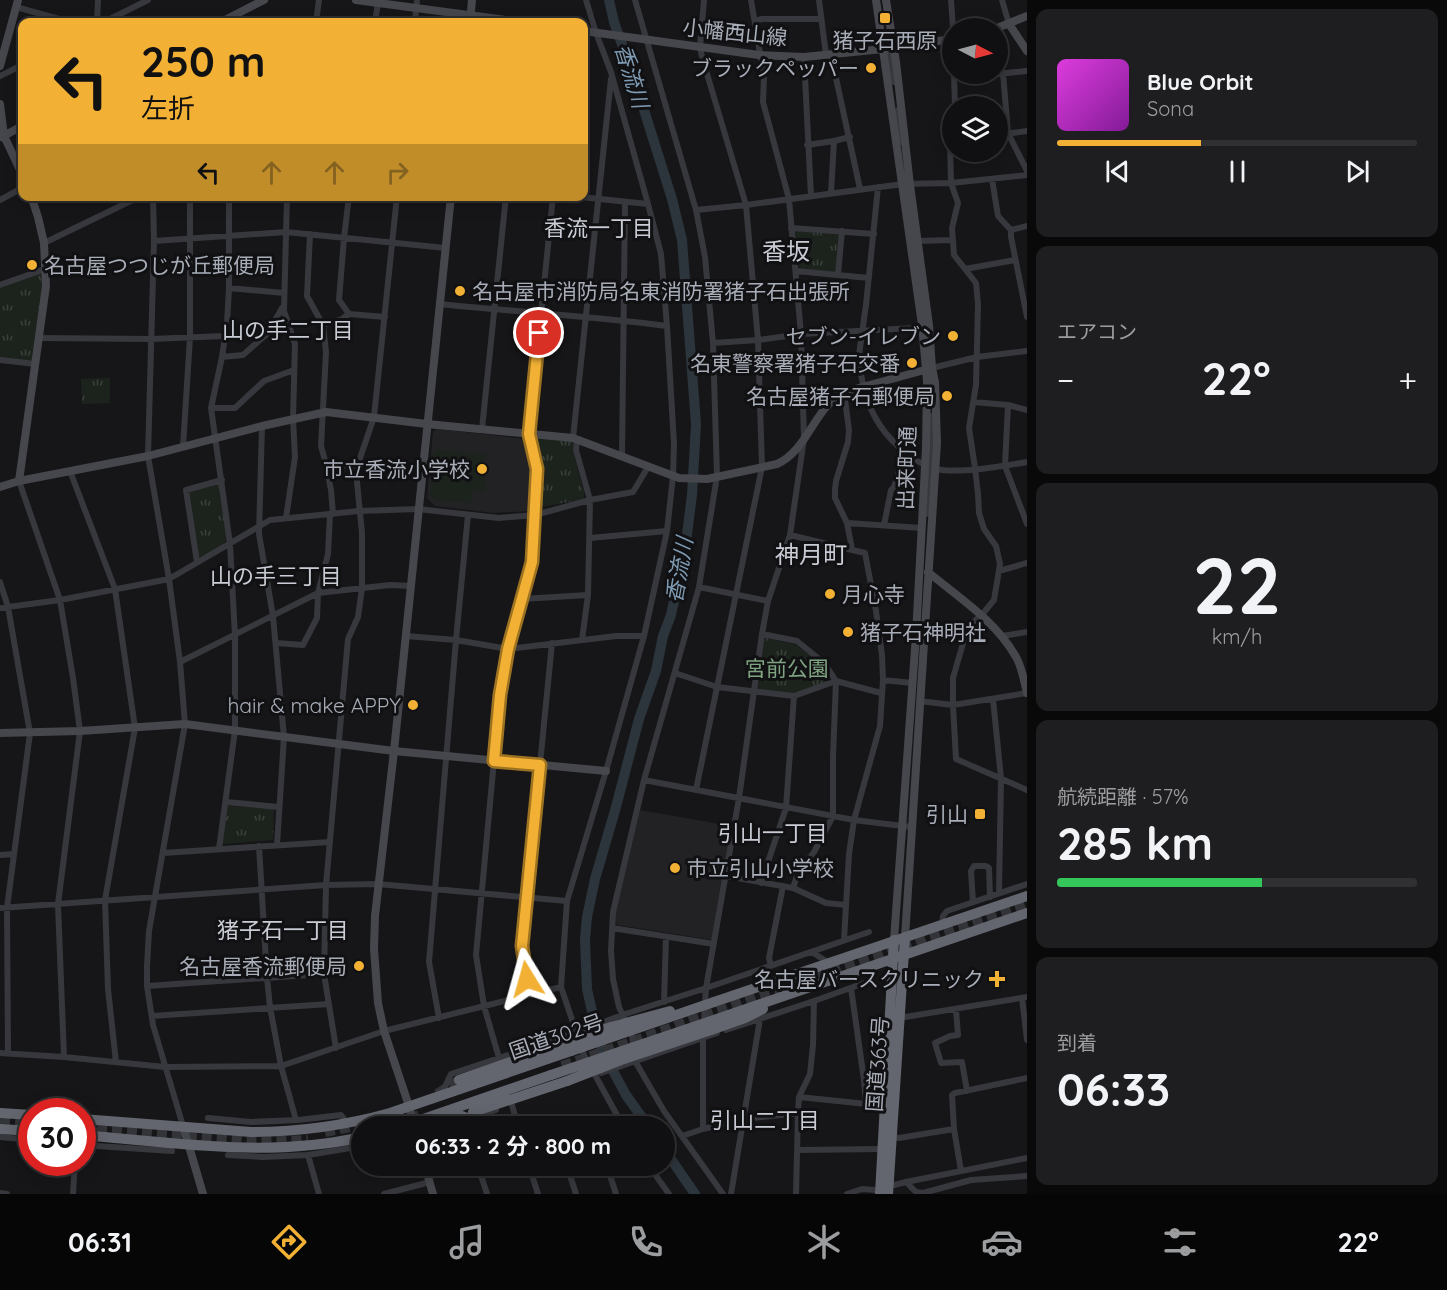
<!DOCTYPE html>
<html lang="ja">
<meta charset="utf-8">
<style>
:root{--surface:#101012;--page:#1e1e20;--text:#f1f3f6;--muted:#9c9d9f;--line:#303032;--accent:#f2b134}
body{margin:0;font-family:Quicksand,"Noto Sans JP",sans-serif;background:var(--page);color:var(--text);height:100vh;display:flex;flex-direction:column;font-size:22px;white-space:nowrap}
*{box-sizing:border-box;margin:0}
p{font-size:20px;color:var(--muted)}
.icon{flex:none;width:33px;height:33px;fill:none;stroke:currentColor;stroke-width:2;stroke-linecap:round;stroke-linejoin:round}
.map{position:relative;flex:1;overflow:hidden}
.side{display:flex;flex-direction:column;gap:9px;padding:9px;background:#09090a;width:420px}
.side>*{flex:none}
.guide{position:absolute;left:18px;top:18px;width:570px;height:183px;border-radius:12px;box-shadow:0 3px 15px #0003,0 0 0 2px var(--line);background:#f2b134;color:#111;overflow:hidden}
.needle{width:39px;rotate:96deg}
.controls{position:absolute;left:942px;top:18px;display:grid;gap:12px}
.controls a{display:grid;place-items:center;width:66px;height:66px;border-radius:50%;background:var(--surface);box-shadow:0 3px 15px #0003,0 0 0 2px var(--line);font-size:30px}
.speed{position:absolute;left:18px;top:1098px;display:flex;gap:12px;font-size:30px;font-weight:700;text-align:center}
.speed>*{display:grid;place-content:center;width:78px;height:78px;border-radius:50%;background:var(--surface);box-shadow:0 3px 15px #0003,0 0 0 2px var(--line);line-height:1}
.speed .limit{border:9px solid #d22;background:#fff;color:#111}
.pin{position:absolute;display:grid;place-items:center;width:51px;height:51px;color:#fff;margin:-26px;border:3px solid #fff;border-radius:50%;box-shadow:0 2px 6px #0007}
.me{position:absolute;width:66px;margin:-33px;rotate:352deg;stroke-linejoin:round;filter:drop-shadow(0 0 4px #0008)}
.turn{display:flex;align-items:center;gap:21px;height:126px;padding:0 24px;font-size:27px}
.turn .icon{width:78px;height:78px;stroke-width:2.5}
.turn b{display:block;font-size:42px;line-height:51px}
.lanes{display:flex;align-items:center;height:57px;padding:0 24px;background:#0003;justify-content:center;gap:30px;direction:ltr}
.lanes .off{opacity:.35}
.big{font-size:45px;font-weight:700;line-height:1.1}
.side .card{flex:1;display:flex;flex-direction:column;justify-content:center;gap:9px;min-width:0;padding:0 21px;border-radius:12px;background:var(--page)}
.side .dial{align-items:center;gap:0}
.dial b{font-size:78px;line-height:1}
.song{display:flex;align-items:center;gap:18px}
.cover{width:72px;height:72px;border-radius:9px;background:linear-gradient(135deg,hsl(300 70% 55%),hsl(290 70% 35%))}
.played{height:6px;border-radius:3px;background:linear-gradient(90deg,var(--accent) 40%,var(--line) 40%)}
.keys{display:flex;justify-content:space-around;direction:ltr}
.heat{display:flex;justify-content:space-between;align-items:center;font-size:33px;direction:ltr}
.charge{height:9px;border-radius:4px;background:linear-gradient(90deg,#34c759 57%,var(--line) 0)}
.trip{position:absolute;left:351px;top:1116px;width:324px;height:60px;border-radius:30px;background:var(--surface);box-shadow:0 3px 15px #0003,0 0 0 2px var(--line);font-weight:700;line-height:60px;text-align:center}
.tab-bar{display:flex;height:96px;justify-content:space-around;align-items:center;background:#060607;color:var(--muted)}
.tab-bar .icon{width:42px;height:42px}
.tab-bar .on{color:var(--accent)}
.tab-bar b{font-size:27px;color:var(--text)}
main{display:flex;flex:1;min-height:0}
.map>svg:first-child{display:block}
</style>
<main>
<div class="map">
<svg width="1027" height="1194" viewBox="0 0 1027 1194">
<defs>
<pattern id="grass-tufts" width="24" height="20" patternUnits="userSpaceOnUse" patternTransform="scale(1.5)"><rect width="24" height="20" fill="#1c231d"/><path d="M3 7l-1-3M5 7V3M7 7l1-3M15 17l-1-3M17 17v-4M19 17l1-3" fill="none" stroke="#3a403c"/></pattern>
</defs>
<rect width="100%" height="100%" fill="#161618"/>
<!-- built -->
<path fill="#222225" d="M437 429 527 439 534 471 533 508 530 511 494 513 435 506 427 498 433 432Z
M640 810 731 826 712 940 618 925 615 922 616 910Z"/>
<!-- grass -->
<path fill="url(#grass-tufts)" d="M798 231 839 235 836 272 801 269 799 267 795 233Z
M45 269 36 364 0 362V285Z
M110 378V403L82 404 81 379Z
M538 438 574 440 573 451 584 493V499L542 507 539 504 541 466 533 440Z
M218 484 221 485 227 537 225 542 203 557 199 556 189 492Z
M767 638 796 645 821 664 829 678V681L793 694 760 690 758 687 764 641Z
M228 806 274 809 273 840 223 844 222 842Z"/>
<!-- pitch -->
<path fill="#1c231d" d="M434 450 485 454V491L473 490 472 503 435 500 430 496Z"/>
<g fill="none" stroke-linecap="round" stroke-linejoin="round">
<!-- river -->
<path stroke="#2c353c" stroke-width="10" d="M609 0 614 22 633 75 672 199 682 240 696 424 692 495 685 550 671 615 663 636 656 671 639 719 616 807 595 879 587 917 585 940 587 989 594 1020 604 1054 626 1095 648 1126
M664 1149 695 1194"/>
<!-- highway-tunnel -->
<path stroke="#333438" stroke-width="10" stroke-dasharray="10 5" stroke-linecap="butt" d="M562 1066C717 1012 871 956 1027 905
M437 1094 459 1080
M0 1122 32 1124
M380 1126 420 1115
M410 1126 431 1124 464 1115
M82 1129 254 1142 308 1140
M325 1132 367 1124 386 1119"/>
<!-- street -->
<path stroke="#37383d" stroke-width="6" d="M586 0 596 33 611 72 648 204 661 254 667 326 674 444 673 476 667 531 644 636 606 771 567 901 561 987 584 1055 623 1126
M635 0 696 210 705 257 713 343 717 476 699 587 644 780 613 912 611 951 613 979 619 1007 632 1036 635 1061 664 1111 723 1194
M819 0 826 55
M951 0 953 28
M1002 0 1009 24
M16 7 59 19V22
M97 22 98 0
M104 22 148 0
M316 22 319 0
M375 22 378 3
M415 22 417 0
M755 22 761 19H821
M885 46 891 61 894 82
M831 55 860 189
M804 57 811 196
M1003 73 1008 133 1027 171
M954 74 955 106
M0 76 22 65
M954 78 1027 71
M898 110 900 142
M952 123 950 141 951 183 958 203 952 228 954 255 976 283 978 304 976 385 969 428 975 468 978 494 979 513 984 529 996 546 1000 564 994 600 981 616 968 626 953 678V705L956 759 1027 790
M998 135 1027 131
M807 145 834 141 850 137
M992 179 998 216 1011 230
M878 187C874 226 870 266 866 305 864 317 863 329 861 341 860 347 859 354 859 360 860 375 867 403 875 417 886 438 912 463 936 469 959 474 1004 466 1027 462
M831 193 834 141
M153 196 154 241 148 456 169 579 180 662 185 724 149 931 147 966V986L153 1025 183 1126
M349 196 344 238 339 300 349 314
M571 196 648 204
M0 200 22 188
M696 210 746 205 903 184 951 183 1027 175
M1027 226 1011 230V237L1027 317
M791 228 874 234
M310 234 307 296 323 325 326 352 321 446 326 464 331 490 333 514
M154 241 286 232 446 248
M918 241 953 240
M44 243 141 196
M965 269 1015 260
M796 271 869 278
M838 275 842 231
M0 285 45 269
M229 288 284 293
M440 304C516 312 591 316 667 326
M323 325 342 319 349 314 385 317
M39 338 151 339 225 336
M713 343 758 340 801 334 915 328 922 325
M222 357 243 355 268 333 282 308
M0 360 36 364
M932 370V368L977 357 1027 351
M844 392 849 430 848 442 836 481 835 489V498L847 523 852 549
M973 402 1008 405 1027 410
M1008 405 1005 466 1027 524
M211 408H235L264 381 294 370
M931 416 930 458 932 469
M262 426 259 534 273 616 284 737 277 845
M482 429 506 196
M573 438 611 79
M577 440 576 450 590 500 588 595 582 640
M183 447 190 337V196
M622 456 625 202
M326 464 358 466
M70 471 115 589 135 728 105 900 108 989 116 1062
M19 481 60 600 73 678 80 731 58 904 64 1057
M926 514 929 475 928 465
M286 518 295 457 293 419 295 344 284 311 287 196
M847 523 922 528
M884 525 891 490 894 487 905 453
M790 535 865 553 876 611 882 655 883 680 880 726 854 820 849 854 844 940
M590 538 667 531
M197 562 186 490 222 480
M999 571 1027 563
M0 582 8 607 30 733 7 908 8 1054
M699 587 768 601
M521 599 588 595
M0 608 60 600 169 579 270 520 359 511 418 509 499 518 535 515 590 500 633 492 648 467
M762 634 797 641 824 663 836 681 833 757V816L814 852 798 873 793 888
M406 636 456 640 508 649 616 636H644
M1002 636 1027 632
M276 643 303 645 317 618 318 593 328 554 330 514
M180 662 318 593 390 585 411 586
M675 673 717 687 794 696 836 681 881 693
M883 680 912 683
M993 699 1001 778 999 893
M919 701 953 705 1027 693
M644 780 854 820 911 827
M696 790 762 467 758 340 746 205 702 57 700 47 704 0
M226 802 279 807
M259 846 267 978 270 1007 281 1066 296 1120
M219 849 235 730V636L230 544 211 408 222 357 227 324 229 288V196
M163 853 330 842
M0 855 14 854
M726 876 793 888 826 903 846 905
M761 883 786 808 794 696
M973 902 971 871 974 866H986L989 868 990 897
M0 908 326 885 378 884 567 901
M942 924 943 916 947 911 1027 884
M612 928 714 944
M812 952 829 963
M771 966 769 958 783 886
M147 986 324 974
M851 988 864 1080 866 1104
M529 995 522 946 552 643
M1022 998 1027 1040
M664 1002 666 937
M956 1010 958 1035 950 1036 935 1043 941 1063 962 1062 967 1091
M152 1016 329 1004
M439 1018 429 962 456 640 468 515
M899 1018 1027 997
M726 1030 814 1001 870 981
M336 1048 324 974 326 885 348 639 358 617 362 588V533L357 482 358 464 374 417 397 196
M0 1053 64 1057 165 1067 281 1066 384 1031 561 987
M499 1058 484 1006 476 955 500 695 508 649 532 563 537 469 529 434 553 196
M601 1073 717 1033
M441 1095 451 1074 583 1030 622 1015 706 988 869 932
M799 1097 886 1106
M512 1105 518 1126
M208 1118 251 1122 298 1120 341 1115 347 1123
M467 1126 466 1120 496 1110
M703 1129V1038L706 988 739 798 762 634 768 601 790 535 804 439 801 334 789 199 763 102 764 77 751 0
M682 1136 703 1129 744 1119 798 1113
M0 1137 32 1140
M891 1137 899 1138 954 1129
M82 1145 172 1151
M798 1150 883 1149
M228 1155 263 1157 308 1155 362 1146
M308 1155 319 1194
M478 1166 487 1194
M529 1166 538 1194
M567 1166 576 1194
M607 1166 616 1194
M649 1166 669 1194
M961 1171 954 1129 952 1095 955 1093 1027 1078
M532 1175 564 1166
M906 1182 916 1192 923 1193 971 1180 1027 1176
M0 1193 7 1194
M73 1194 75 1162
M384 1194 430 1182
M731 1194 760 1019
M796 1194 798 1113 799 1097 810 1074 813 1045 814 1001
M847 1194 862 1189 875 1190 906 1182 1027 1158"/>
<!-- secondary -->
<path stroke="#45474d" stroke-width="8" d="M356 0 521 22
M876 0 922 325 927 381 926 448 916 635 894 940
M886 0 896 62 910 185 929 325 932 368 935 382 937 443 905 937
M221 22 264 0
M470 22 472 0
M1009 24 1027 51
M997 28 1027 16
M584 31 759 55 804 57 883 49 952 39
M0 66 18 0
M0 104 4 136 22 174
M2 137 22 126
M19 481 46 286 44 243 38 217 31 196
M0 487 19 481 148 456 262 426 326 412 427 424 573 438 679 478 707 479 777 464C808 450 814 408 844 392L932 368
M928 572C958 597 996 621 1016 657 1022 667 1024 681 1027 693
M0 733 80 731 185 724 394 751 606 771
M183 1126 203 1194
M414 1126 409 1106 384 1031 378 1003 374 949 375 916 394 751 451 196
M425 1166 433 1194"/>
<!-- highway -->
<path stroke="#63666e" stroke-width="10" d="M714 1002 1027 896
M711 1021 1027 913
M711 1030 745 1018 763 1009
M459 1080 567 1042
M448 1111 470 1119
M473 1112 567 1081
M0 1113 32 1115
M82 1119 251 1132C300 1132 343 1126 390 1113L571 1051
M403 1126 551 1075
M0 1129 32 1131
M82 1135C176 1143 269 1158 362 1137
M880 1194 894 940
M888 1194 905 937"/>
<!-- highway-bridge -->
<path stroke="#63666e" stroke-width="10" d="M567 1042 611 1027 670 1011
M571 1051 714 1002
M551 1075 711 1021
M567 1081 621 1060 711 1030"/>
</g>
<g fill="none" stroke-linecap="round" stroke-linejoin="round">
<defs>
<path id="route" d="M527 979 522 946 540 765 494 761 500 695 508 649 532 562 537 469 529 434 539 333"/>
</defs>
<!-- route casing -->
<use href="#route" stroke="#9d7322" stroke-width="15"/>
<!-- route -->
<use href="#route" stroke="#f2b134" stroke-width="10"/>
</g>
<!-- markers -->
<g fill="#f2b134" stroke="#111113" stroke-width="2">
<rect x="879" y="12" width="12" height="12" rx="3"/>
<circle cx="871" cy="68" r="6"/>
<circle cx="32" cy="265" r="6"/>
<circle cx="460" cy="291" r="6"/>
<circle cx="953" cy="336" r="6"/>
<circle cx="912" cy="363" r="6"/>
<circle cx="947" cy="396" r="6"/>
<circle cx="482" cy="469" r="6"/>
<circle cx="830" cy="594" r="6"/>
<circle cx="848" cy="632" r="6"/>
<circle cx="413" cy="705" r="6"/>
<rect x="974" y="808" width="12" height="12" rx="3"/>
<circle cx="675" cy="868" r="6"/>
<circle cx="359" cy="966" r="6"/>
<path d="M994 970h6v6h6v6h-6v6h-6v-6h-6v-6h6z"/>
</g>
<g text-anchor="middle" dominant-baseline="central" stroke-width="6" stroke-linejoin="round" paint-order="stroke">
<!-- street labels -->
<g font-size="21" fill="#a8adb8" stroke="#111113">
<text transform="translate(735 32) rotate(6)">小幡西山線</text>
<text transform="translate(906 468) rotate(-88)">出来町通</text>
<text transform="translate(556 1036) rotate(-19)">国道302号</text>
<text transform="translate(877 1064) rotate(-86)">国道363号</text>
</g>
<!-- poi labels -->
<g font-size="21" fill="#a8adb8" stroke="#111113" text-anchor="end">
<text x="885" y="40" text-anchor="middle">猪子石西原</text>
<text x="859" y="68">ブラックペッパー</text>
<text x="44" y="265" text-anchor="start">名古屋つつじが丘郵便局</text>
<text x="472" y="291" text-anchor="start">名古屋市消防局名東消防署猪子石出張所</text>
<text x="941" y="336">セブン-イレブン</text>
<text x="900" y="363">名東警察署猪子石交番</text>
<text x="935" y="396">名古屋猪子石郵便局</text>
<text x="470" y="469">市立香流小学校</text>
<text x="842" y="594" text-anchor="start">月心寺</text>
<text x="860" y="632" text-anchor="start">猪子石神明社</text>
<text x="401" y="705">hair &amp; make APPY</text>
<text x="968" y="814">引山</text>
<text x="687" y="868" text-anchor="start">市立引山小学校</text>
<text x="347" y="966">名古屋香流郵便局</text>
<text x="984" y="979">名古屋バースクリニック</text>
</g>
<!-- park labels -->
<g font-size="21" fill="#7fa381" stroke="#111113">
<text x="787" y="668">宮前公園</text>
</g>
<!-- water labels -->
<g font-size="22" font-style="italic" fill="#7f9bb3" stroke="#111113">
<text transform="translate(632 76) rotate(73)">香流川</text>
<text transform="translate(679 570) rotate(-80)">香流川</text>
</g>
<!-- neighbourhood labels -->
<g font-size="22" fill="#c9ccd4" stroke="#111113">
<text x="599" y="228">香流一丁目</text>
<text x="288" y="330">山の手二丁目</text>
<text x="276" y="576">山の手三丁目</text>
<text x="773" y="833">引山一丁目</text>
<text x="283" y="930">猪子石一丁目</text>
<text x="765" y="1120">引山二丁目</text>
</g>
<!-- quarter labels -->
<g font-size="24" fill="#c9ccd4" stroke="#111113">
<text x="786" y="251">香坂</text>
<text x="811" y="554">神月町</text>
</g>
</g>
</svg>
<div class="controls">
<a><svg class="needle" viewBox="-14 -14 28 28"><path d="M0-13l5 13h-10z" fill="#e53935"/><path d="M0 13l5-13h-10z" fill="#9c9d9f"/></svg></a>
<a><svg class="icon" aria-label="layers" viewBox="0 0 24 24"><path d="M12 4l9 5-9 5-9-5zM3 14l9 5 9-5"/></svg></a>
</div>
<div class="speed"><div class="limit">30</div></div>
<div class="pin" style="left:539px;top:333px;background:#d93025"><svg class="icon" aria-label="arrive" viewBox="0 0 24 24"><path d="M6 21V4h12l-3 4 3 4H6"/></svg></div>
<svg class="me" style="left:527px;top:979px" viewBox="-20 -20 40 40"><path d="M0-17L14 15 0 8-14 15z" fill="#f2b134" stroke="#fff" stroke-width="4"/></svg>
<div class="trip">06:33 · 2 分 · 800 m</div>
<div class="guide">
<div class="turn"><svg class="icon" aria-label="left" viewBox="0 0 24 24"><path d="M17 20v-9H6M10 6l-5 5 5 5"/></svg><div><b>250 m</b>左折</div></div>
<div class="lanes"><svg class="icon" aria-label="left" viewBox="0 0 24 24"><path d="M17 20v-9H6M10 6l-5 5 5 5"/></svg><svg class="icon off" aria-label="ahead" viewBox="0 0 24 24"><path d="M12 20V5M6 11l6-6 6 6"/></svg><svg class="icon off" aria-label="ahead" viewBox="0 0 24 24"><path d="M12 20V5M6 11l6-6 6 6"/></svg><svg class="icon off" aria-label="right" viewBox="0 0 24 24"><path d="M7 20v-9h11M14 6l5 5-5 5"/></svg></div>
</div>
</div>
<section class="side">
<div class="card">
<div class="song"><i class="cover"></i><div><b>Blue Orbit</b><p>Sona</p></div></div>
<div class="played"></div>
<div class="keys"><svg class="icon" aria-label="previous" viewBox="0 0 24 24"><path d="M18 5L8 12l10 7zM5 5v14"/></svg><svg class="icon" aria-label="pause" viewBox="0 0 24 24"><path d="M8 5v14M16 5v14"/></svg><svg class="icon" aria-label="next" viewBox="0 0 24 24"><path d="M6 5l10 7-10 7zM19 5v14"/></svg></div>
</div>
<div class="card"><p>エアコン</p>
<div class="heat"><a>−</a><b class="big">22°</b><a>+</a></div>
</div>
<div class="card dial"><b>22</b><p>km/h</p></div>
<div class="card"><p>航続距離 · 57%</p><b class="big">285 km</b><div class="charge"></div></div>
<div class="card"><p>到着</p><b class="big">06:33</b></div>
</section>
</main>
<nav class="tab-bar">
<b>06:31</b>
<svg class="icon on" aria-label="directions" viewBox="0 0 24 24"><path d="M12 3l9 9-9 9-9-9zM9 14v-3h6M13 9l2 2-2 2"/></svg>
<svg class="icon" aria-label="music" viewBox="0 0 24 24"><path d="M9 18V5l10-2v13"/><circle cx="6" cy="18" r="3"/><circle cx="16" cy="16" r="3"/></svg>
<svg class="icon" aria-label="phone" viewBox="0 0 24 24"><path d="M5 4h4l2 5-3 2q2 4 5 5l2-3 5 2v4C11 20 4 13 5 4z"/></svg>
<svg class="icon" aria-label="climate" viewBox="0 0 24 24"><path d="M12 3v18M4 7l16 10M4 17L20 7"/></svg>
<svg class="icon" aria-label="car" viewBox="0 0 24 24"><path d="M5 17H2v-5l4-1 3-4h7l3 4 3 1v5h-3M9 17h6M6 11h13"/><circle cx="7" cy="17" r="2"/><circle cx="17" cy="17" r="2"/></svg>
<svg class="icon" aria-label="filters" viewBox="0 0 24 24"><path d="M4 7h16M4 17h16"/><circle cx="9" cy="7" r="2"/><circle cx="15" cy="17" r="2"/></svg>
<b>22°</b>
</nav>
